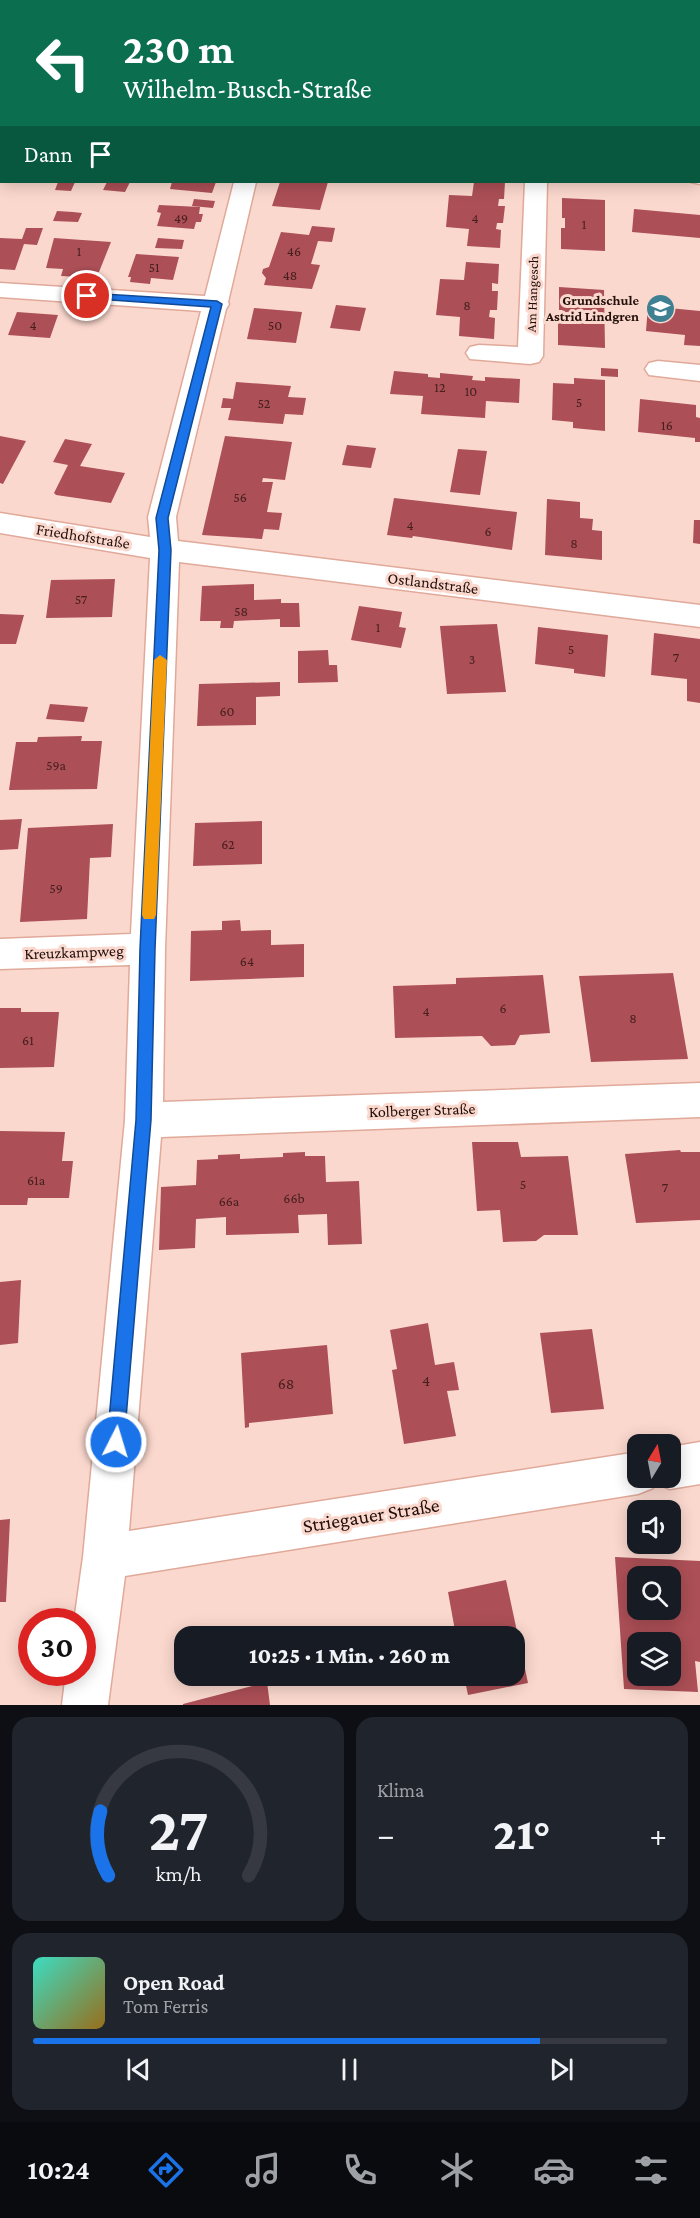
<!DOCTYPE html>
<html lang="de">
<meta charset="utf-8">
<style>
:root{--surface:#171b24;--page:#20242c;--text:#f1f3f6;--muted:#9ea1a6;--line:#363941;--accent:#1a73e8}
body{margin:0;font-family:"Crimson Pro",serif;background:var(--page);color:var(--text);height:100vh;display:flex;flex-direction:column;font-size:22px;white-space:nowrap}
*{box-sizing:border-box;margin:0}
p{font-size:20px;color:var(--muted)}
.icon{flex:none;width:33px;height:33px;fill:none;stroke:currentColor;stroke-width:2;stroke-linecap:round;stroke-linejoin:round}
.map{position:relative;height:1705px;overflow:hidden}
.side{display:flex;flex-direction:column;gap:12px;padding:12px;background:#0d0f14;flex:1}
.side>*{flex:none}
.banner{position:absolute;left:0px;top:0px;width:700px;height:183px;box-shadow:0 3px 15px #0003;background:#0b6e4f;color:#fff;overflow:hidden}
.needle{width:39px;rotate:10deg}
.controls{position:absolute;left:627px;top:1434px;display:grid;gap:12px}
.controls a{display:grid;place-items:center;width:54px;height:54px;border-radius:12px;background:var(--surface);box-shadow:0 3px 15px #0003;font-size:30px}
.speed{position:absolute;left:18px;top:1608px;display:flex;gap:12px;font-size:30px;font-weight:700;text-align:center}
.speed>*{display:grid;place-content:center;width:78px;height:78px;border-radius:50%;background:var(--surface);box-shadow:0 3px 15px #0003;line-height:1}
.speed .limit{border:9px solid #d22;background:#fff;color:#111}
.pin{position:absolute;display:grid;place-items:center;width:51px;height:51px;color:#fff;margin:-26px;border:3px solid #fff;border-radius:50%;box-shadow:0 2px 6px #0007}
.me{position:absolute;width:66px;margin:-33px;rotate:5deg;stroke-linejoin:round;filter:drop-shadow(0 0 4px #0008)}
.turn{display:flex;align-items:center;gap:21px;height:126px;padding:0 24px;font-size:27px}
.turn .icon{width:78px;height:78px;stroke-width:2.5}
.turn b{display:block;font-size:42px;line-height:51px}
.then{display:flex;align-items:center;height:57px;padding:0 24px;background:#0003;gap:12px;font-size:22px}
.big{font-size:45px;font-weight:800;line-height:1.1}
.side .widget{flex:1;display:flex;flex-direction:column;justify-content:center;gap:9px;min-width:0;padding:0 21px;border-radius:18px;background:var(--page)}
.side .dial{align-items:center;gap:0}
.dial svg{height:156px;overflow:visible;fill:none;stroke:var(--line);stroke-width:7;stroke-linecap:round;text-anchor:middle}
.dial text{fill:var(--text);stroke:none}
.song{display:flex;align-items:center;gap:18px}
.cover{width:72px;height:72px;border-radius:9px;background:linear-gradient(135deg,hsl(170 70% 55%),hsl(40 70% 35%))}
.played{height:6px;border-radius:3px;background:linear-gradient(90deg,var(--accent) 80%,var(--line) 80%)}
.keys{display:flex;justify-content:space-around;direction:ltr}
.heat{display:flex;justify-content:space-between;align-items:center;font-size:33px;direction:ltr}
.side .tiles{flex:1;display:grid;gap:12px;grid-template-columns:1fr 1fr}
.widget:last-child{grid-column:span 2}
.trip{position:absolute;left:174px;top:1626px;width:351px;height:60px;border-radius:18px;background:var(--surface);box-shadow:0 3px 15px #0003;font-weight:800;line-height:60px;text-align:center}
.tab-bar{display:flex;height:96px;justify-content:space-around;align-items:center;background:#090b0e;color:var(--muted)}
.tab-bar .icon{width:42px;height:42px}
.tab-bar .active{color:var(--accent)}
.tab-bar b{font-size:27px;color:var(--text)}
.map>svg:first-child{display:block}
</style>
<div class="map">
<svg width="700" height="1705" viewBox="0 0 700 1705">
<rect width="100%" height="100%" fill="#fbd8ce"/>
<!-- building -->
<path fill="#ac4f56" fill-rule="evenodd" d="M58 182H75L71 191 55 190Z
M107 182H130L125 192 103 190Z
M172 182H216L212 193 170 189Z
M280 182H328L320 210 272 206Z
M474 182H505L504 199H499L498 206H505L503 223H497L496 229 501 230 500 248 467 246 469 229 446 227 449 195 472 196Z
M562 198 605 200V251L561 249V228H565V218H562Z
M194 199 215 201 213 208 192 206Z
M159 205 200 207 199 214H203L201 222H196L194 229 157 226 161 213 157 212Z
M634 209 700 215V238L632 232Z
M57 211 73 212 82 213 78 222 53 221Z
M312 226 335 228 332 242 318 241 311 264 320 265 312 289 264 285 266 278 262 273 263 269 269 267 281 232 309 235Z
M26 228H43L37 245 24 244 15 270 0 269V238L22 239Z
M54 238 111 242 99 272 81 271 80 277 61 276 63 269 46 268Z
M158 238 184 240 182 249 155 248Z
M136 254 179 257 173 280 151 278 150 284 130 282 131 277H128Z
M466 262 499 264 498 284 492 283V291H498L497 310H490L489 317 495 318 494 339 459 336 460 317 436 315 440 279 464 280Z
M559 287 604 290 605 348 558 345V322H561L562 310H559Z
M336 305 366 308 360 331 330 328Z
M648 306 700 311V346L684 345 685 335 646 331Z
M254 308 302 312 296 343 247 339Z
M17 312 58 315 50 338 8 335Z
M601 368 618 369V377L601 376Z
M394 371 428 374V377L440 378V373L473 376 472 380 485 381V377L520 379 519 403 486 401 485 418 421 414 423 396 390 394Z
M574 378 605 380V431L573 428V422L552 420 553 383 574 384Z
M236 382 291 386 288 397 306 398 303 415 285 414 283 424 228 420 231 408H221L223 398 233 399Z
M640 399 696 405V417L700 418V442H695V438L638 432Z
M0 436 26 441 3 484 0 483Z
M225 436 292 442 285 480 263 478 262 482H273L267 512 282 513 279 530 264 529 262 539 202 535Z
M65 439 92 444 80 466 125 473 111 503 56 495 54 493 68 465 53 462Z
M347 445 376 448 371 468 342 465Z
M458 449 487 451 480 495 450 492Z
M394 498 517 512 512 550 413 536 412 538 387 535Z
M547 499 580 502V518L593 519 592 530 602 531V560L545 555Z
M694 520H700V544L693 543Z
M115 579 112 617 46 618 51 580Z
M254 584V600L281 599V603H299L300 627H280V619L234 621 233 628H220L221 621H200L202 586Z
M359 606 402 612 399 627 406 628 401 648 351 640Z
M0 614 24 615 16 644H0Z
M497 624 506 692 447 694 440 626Z
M538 627 608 635 605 677 574 673V669L535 664Z
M654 633 700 639V703L687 701V679L651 675Z
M328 650 329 665H337L338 682 298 683V651Z
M280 682V696L256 697V725L197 726 199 684Z
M50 704 88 707 84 722 46 719Z
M82 736 81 741H102L97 789 9 790 16 742H37L38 737Z
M22 819 18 849 0 850V820Z
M262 821V864L193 866 195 823Z
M113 824 111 857 90 858 87 919 20 922 28 828Z
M240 920 241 931 271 930V945L304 944V977L190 981 191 931 222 930V921Z
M673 973 688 1059 591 1062 579 976Z
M543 975 550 1033 520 1035 515 1045 491 1046 482 1036 395 1038 393 986 456 984V978Z
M0 1008H21V1012H59L54 1067 0 1068Z
M0 1131 65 1132 62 1161H73L69 1198H28L27 1205H0Z
M472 1142H518L521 1157 568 1156 578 1235H544L536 1241 503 1242 500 1210 477 1211Z
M680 1150 681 1152H700V1220L636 1223 625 1154Z
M305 1152V1156H325L326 1182 359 1181 362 1244 328 1245 327 1214 298 1215 299 1233 262 1234 226 1235V1217L196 1219 195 1248 159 1250 161 1187 196 1185 197 1160 218 1159V1155L240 1154V1159L283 1157V1153Z
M21 1280 18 1343 0 1345V1282Z
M428 1323 435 1365 454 1362 459 1390 447 1391 456 1436 404 1444 392 1370 397 1369 390 1330Z
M592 1329 604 1409 551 1413 540 1333Z
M327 1345 333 1414 249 1423V1427L245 1428 241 1353Z
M10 1519 6 1602H0V1520Z
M615 1557 700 1561V1662L695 1661 698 1692 624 1689ZM638 1576H670V1610H638ZM638 1642H670V1676H638Z
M506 1580 528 1683 468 1695 464 1676H514V1636H456L448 1592Z
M267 1682 270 1705H183V1704Z"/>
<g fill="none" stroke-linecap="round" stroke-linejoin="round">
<defs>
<path id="service" d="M699 16H700V22H699Z
M699 84H700V91H699Z"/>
<path id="minor" d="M275 0H295V2H275Z
M0 114H2V126H0Z
M699 170 700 184 691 182H699Z
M234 182H256L228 302 229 304 226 309 176 517 178 541 700 605V627L179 562 165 949 163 1102 700 1083V1117L161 1137 129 1531 638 1452V1478H670V1447L700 1442V1484L670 1489 655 1483 653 1488 638 1494 125 1576 108 1705H62L66 1672H82V1622H74L83 1557 125 1120 130 965 0 969V939L131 934 150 558 0 533V513L150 537 148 517 201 311 0 297V283L205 296Z
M525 182H547L543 356 539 362 530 364 470 359 466 353 470 347 479 345 518 347Z
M658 361 700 365V381L649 375 645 369 649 363Z"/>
</defs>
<!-- service casing -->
<use href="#service" stroke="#e0a999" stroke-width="4"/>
<!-- minor casing -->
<use href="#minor" stroke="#e0a999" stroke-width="3"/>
<!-- service -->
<use href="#service" fill="#fff" fill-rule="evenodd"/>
<!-- minor -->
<use href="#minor" fill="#fff" fill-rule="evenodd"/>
</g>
<!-- route -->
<path fill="#1a73e8" stroke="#114b97" stroke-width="1.5" d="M87 293 217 301 222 304 168 518 171 550 155 949 151 1120 124 1442 122 1448 116 1451 109 1448 107 1442 136 1120 140 949 159 550 156 518 211 307 83 298V294Z"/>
<!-- slow -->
<path fill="#f59e0b" d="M160 655 167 660 156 915 154 919H144L142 915 154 660Z"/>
<!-- icons -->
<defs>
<symbol id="school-disc" viewBox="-11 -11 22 22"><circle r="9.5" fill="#3f8192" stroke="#fbd8ce"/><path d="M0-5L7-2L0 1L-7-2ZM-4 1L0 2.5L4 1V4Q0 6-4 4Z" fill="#fff"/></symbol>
</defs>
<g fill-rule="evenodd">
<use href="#school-disc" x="644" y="292" width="33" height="33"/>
</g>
<g text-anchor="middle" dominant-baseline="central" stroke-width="6" stroke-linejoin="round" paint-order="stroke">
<!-- number labels -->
<g font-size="14" fill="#441f1d">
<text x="181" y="218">49</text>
<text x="475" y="218">4</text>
<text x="584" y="224">1</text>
<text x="79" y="251">1</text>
<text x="294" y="251">46</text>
<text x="154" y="267">51</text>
<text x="290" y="275">48</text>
<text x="467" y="305">8</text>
<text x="33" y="325">4</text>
<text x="275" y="325">50</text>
<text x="440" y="387">12</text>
<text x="471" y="391">10</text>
<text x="579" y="402">5</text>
<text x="264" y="403">52</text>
<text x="667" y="425">16</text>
<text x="240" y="497">56</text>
<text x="410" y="525">4</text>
<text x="488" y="531">6</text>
<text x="574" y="543">8</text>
<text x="81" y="599">57</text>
<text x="241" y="611">58</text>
<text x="378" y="627">1</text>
<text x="571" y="649">5</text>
<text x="676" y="657">7</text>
<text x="472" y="659">3</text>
<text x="227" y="711">60</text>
<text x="56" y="765">59a</text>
<text x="228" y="844">62</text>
<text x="56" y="888">59</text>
<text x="247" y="961">64</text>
<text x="503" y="1008">6</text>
<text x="426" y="1011">4</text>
<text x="633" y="1018">8</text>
<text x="28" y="1040">61</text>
<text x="36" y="1180">61a</text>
<text x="523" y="1184">5</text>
<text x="665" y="1187">7</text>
<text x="294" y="1198">66b</text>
<text x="229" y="1201">66a</text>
</g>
<!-- far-street labels -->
<g font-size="14" fill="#220f0a" stroke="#fbd8ce">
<text transform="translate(532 294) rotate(-88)">Am Hangesch</text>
</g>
<!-- far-poi labels -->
<g font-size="14" font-weight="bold" fill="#220f0a" stroke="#fbd8ce" text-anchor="end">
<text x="639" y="300">Grundschule<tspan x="639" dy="16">Astrid Lindgren</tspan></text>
</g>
<!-- street labels -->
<g font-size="16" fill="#220f0a" stroke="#fbd8ce">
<text transform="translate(83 536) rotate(9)">Friedhofstraße</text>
<text transform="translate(433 583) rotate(7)">Ostlandstraße</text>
<text transform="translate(74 952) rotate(-2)">Kreuzkampweg</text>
<text transform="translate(422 1110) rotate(-2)">Kolberger Straße</text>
</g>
<!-- near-number labels -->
<g font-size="16" fill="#441f1d">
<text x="426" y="1380">4</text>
<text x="286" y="1383">68</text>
</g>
<!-- near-street labels -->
<g font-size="20" fill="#220f0a" stroke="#fbd8ce">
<text transform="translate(371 1515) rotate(-9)">Striegauer Straße</text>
</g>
</g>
</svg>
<div class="controls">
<a><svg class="needle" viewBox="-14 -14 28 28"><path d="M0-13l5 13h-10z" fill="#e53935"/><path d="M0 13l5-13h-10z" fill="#9ea1a6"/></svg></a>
<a><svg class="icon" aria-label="sound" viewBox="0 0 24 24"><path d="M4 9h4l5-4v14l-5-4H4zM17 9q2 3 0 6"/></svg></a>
<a><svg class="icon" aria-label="search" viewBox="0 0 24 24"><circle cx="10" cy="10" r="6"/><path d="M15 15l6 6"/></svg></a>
<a><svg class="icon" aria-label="layers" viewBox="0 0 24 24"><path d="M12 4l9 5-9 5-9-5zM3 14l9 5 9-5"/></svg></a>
</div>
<div class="speed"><div class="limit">30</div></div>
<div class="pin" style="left:87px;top:296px;background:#d93025"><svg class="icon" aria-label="arrive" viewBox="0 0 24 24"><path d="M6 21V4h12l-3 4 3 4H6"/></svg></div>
<svg class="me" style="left:116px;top:1442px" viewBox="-20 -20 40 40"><circle r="17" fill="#1a73e8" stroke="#fff" stroke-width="3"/><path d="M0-11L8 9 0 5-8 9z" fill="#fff"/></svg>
<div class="trip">10:25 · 1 Min. · 260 m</div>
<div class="banner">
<div class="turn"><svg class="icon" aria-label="left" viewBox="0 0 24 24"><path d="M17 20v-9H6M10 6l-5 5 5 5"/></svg><div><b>230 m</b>Wilhelm-Busch-Straße</div></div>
<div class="then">Dann<svg class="icon" aria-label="arrive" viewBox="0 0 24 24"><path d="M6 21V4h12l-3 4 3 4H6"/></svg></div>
</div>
</div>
<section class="side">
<div class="tiles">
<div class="widget dial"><svg viewBox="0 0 100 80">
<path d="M14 69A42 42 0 1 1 86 69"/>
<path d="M14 69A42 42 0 0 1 10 36" stroke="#1a73e8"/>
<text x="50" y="56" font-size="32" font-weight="700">27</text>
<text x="50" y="72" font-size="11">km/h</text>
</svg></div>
<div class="widget"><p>Klima</p>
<div class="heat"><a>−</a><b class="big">21°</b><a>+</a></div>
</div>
<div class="widget">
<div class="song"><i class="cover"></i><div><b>Open Road</b><p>Tom Ferris</p></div></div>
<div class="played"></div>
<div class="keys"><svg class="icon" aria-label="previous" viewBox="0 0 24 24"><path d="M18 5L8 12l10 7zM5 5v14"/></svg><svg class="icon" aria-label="pause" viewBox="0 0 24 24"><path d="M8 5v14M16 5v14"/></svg><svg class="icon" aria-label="next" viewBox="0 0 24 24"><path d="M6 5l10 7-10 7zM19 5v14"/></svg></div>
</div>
</div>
</section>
<nav class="tab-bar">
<b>10:24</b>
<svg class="icon active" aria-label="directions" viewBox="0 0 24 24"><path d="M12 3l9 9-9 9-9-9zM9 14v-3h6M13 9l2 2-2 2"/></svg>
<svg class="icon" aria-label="music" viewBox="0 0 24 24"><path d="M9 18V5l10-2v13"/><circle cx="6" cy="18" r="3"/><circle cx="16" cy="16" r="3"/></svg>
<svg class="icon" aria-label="phone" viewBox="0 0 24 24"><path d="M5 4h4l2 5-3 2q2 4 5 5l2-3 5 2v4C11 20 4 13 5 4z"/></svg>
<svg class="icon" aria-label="climate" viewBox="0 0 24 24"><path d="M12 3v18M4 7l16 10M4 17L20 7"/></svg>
<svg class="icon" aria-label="car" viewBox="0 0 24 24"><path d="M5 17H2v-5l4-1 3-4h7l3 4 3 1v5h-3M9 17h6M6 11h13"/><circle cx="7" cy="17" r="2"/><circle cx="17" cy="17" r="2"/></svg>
<svg class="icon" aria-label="filters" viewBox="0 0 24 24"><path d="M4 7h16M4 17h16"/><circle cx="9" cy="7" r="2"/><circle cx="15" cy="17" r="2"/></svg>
</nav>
